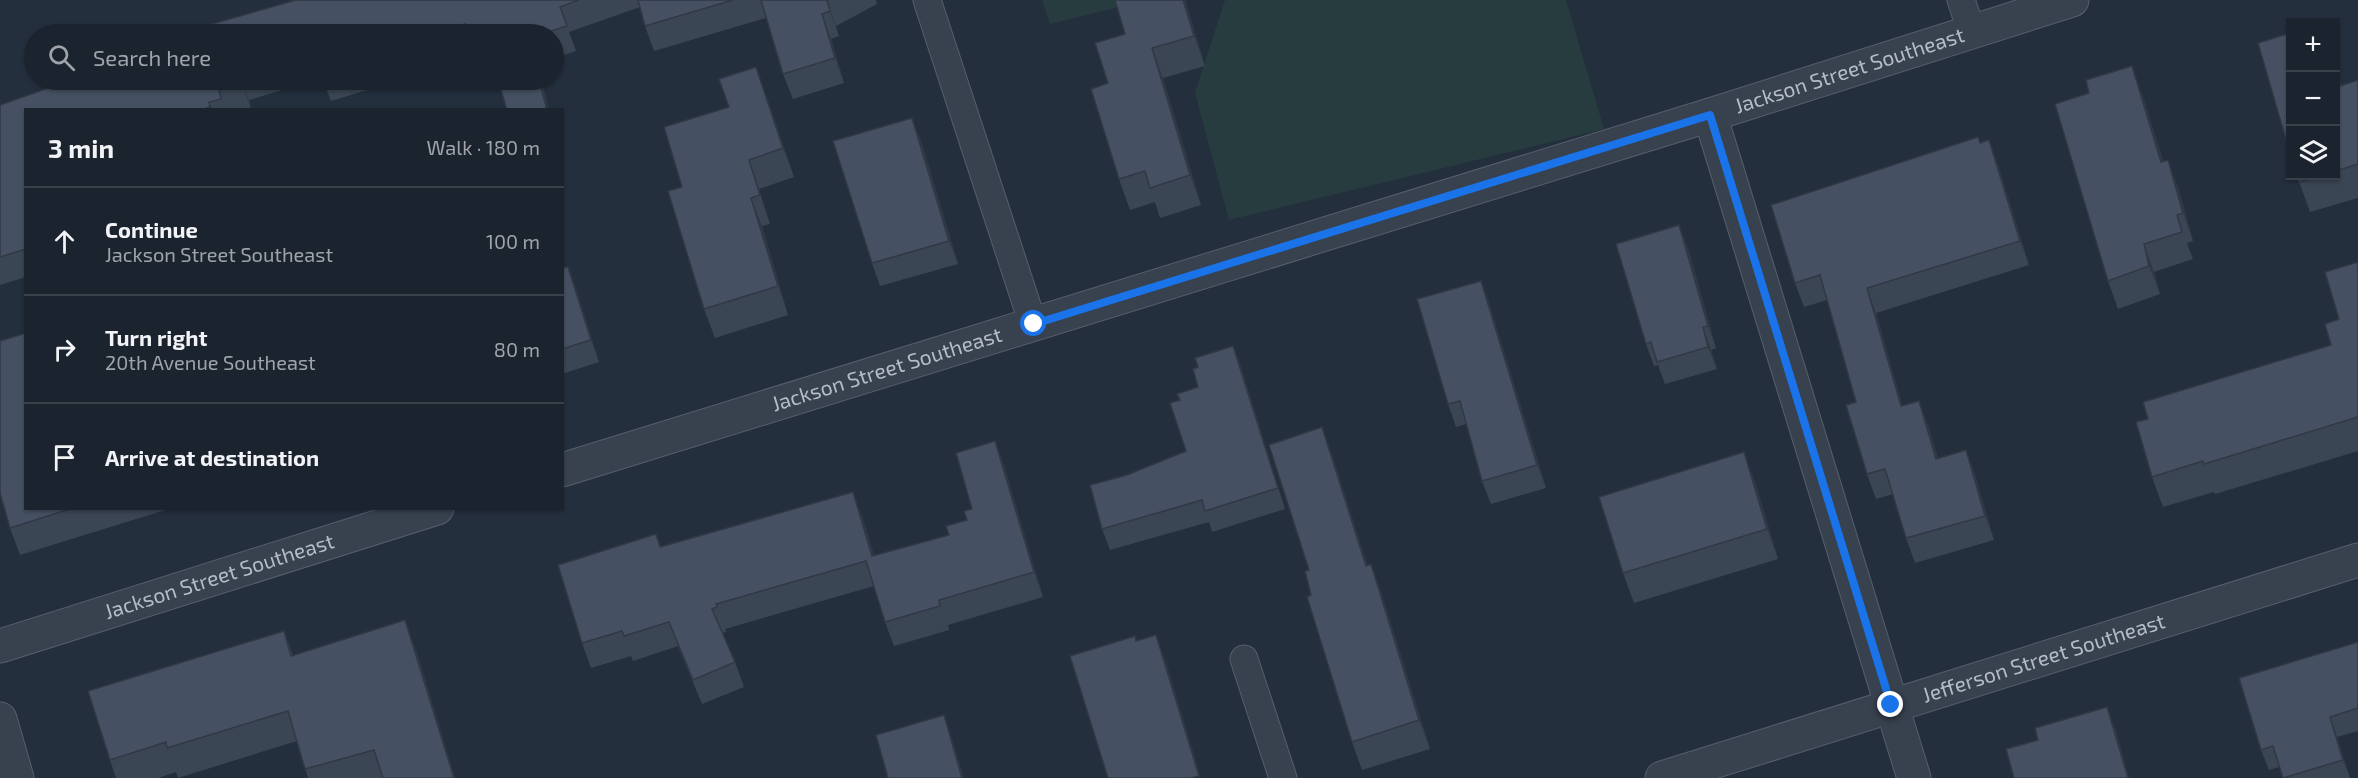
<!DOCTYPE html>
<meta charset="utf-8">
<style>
body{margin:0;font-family:"Exo 2",sans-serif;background:#282f3a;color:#f1f3f6}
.controls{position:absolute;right:18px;top:18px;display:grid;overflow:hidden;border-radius:0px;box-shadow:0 2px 4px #0004}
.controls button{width:54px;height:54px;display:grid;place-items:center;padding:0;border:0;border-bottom:2px solid #39404a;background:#1b232e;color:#f1f3f6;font:30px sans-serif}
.stop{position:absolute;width:18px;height:18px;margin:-14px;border:4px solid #1a73e8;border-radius:50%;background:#fff}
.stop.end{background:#1a73e8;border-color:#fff;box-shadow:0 2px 6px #0008}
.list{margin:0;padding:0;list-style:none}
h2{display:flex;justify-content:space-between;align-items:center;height:78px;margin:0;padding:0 24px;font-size:26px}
h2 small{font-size:20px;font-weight:400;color:#a0a4aa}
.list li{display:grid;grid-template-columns:39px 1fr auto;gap:18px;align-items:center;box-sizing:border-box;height:108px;padding:0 24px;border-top:2px solid #39404a}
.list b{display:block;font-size:22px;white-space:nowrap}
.list p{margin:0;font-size:20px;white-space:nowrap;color:#a0a4aa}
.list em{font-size:20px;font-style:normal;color:#a0a4aa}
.icon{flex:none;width:33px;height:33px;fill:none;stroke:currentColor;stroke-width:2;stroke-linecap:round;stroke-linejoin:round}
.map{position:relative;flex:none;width:2358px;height:778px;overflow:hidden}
.search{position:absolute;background:#1b232e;box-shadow:0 2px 4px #0004;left:24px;top:24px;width:540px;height:66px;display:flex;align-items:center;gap:15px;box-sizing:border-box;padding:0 21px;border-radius:33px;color:#a0a4aa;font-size:22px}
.panel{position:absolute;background:#1b232e;box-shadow:0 2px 4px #0004;left:24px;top:108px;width:540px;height:402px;border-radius:0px}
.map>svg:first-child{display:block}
.green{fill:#263c3f}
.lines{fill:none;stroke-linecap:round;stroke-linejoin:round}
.service-casing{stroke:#565f6c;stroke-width:29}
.minor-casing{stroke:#565f6c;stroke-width:35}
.tertiary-casing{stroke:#565f6c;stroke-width:35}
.service{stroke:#38414e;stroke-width:27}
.minor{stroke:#38414e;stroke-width:33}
.tertiary{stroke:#38414e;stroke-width:33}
.wall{fill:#3b4654}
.shaded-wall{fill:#303945}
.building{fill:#455162;stroke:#303945;stroke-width:1.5}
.route{stroke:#1a73e8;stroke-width:8}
.labels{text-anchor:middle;stroke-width:5;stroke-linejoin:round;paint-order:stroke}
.street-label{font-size:21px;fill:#b4bcc9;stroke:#1d2633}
</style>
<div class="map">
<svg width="2358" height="778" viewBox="0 0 2358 778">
<rect width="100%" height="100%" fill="#242f3e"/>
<g class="green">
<path d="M1042,0H1147L1050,24Z"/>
<path d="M1225,0H1566L1604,129L1229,220L1195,93Z"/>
</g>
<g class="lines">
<defs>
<g id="service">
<path d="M927,0L1033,324"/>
<path d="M1961,0L1971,30"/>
<path d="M1244,659L1283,778"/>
</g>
<g id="minor">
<path d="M1710,115L1914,778"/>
<path d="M0,719L17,778"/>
<path id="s1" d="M1662,778L2358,560"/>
</g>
<g id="tertiary">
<path id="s2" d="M562,470L1710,115L2072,0"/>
<path id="s3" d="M0,646L437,508"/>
</g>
</defs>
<use href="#service" class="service-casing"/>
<use href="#minor" class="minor-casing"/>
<use href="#tertiary" class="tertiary-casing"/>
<use href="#service" class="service"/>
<use href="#minor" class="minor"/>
<use href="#tertiary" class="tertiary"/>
</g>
<g class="wall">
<path d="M296,0H876L877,4L836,26L839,36L831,39L844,83L793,99L783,74L766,18L654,51L645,26L640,7L569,32L576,51L554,58V34H177Z"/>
<path d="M1115,0H1185L1205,66L1163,78L1201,205L1160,218L1155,202L1130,210L1119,179L1108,83L1125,34Z"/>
<path d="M2336,66L2341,85L2358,80V198L2310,212L2297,176H2336Z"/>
<path d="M71,80H316L249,100L251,109L249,110H26V277L0,285V105Z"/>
<path d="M323,80H382L384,85L331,101Z"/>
<path d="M2142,94L2163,161L2178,187L2193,241L2187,243L2193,259L2154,272L2160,294L2118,309L2108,281Z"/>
<path d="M766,95L794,177L759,189L770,224L762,226L788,315L715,338L704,309L682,187Z"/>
<path d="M1989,140L1998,165L2029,265L1876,313L1902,406L1928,425L1938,459L1966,450L1975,475L1994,540L1915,563L1906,538L1893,494L1876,499L1867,474L1856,402L1827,300L1804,307L1795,283L1980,143Z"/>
<path d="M921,141L958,264L880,286L872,263Z"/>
<path d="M1688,248L1716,348L1711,350L1717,369L1665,384L1658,365L1654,366L1646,344Z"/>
<path d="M2358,262V451L2215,494L2214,492L2163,507L2152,477L2148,419L2331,345Z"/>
<path d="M568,267L576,289L599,362L562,374V268Z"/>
<path d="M1481,281L1489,303L1546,488L1491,504L1482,481L1466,424L1456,427L1448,404Z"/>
<path d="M1233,346L1241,367L1285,509L1212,532L1209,522L1110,550L1102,529L1127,475L1186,451L1198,387V367Z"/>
<path d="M1322,427L1332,455L1367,565L1371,564L1381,592L1430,749L1362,770L1352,742L1311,595L1309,570Z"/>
<path d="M995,441L1004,466L1043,597L948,625L949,630L894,646L885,622L874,586L725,629L726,632L722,633L735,662L744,687L702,704L678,646L633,661L631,656L591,668L582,643L656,534L661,547L862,516L874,556L949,535L967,520L972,509Z"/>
<path d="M1755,482L1778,559L1634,603L1623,573Z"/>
<path d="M26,508H172L20,555L10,528Z"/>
<path d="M284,631L293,656L416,650L455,778H308L297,741L178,778L176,772L158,778H116L110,760Z"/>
<path d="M2358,642V731L2337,737L2350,778H2283L2279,767L2269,770L2261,750Z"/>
</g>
<g class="shaded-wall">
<path d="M1183,0H1185L1205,66L1194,36Z"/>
<path d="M827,1L836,26L839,36L830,11Z"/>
<path d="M822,14L831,39L844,83L835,58Z"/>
<path d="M1152,48L1163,78L1201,205L1190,175Z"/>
<path d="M2132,66L2142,94L2172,189L2161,162Z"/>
<path d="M2336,66L2351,116L2340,86L2336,73Z"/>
<path d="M756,67L766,95L794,177L783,148Z"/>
<path d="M241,80L249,100L251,109Z"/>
<path d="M539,80H542L549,110H547Z"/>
<path d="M912,118L921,141L958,264L949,241Z"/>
<path d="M1989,140L1998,165L2029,265L2020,241Z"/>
<path d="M749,160L759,189L770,224L760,195Z"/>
<path d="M2168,160L2178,187L2193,241L2183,213Z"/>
<path d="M751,198L762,226L788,315L778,286Z"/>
<path d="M1679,225L1688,248L1716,348L1708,326Z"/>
<path d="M2144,244L2154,272L2160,294L2149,266Z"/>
<path d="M568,267L576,289L599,362L591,340Z"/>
<path d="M1481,281L1489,303L1546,488L1537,465Z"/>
<path d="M1867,288L1876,313L1910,431L1901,406Z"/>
<path d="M1703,327L1711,350L1717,369L1708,347Z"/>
<path d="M1233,346L1241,367L1285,509L1278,488Z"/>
<path d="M1919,401L1928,425L1945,484L1936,459Z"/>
<path d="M1322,427L1332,455L1377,594L1366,566Z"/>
<path d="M995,441L1004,466L1043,597L1034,572Z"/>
<path d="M1966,450L1975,475L1994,540L1985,516Z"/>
<path d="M1744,452L1755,482L1778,559L1767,529Z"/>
<path d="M853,492L862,516L881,581L872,556Z"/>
<path d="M1371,564L1381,592L1430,749L1419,720Z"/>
<path d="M405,620L416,650L455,778H454Z"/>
<path d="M1156,635L1167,665L1201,778H1200L1199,776Z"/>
<path d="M2107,707L2116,730L2129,778H2128Z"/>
<path d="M944,715L952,738L964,778H962Z"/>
<path d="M2330,717L2337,737L2350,778L2343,760Z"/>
</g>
<g class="building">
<path d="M296,0H579L560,7L567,26L541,34H485L484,31L474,34H468L465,24L429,34H177Z"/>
<path d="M638,0H733L645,26Z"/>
<path d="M761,0H829L827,1L830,11L822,14L835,58L783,74Z"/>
<path d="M1115,0H1183L1194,36L1152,48L1190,175L1150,188L1145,171L1119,179L1091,89L1108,83L1095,43L1125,34Z"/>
<path d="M2290,33V153L2258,43Z"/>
<path d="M2132,66L2161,162L2168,160L2183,213L2177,215L2182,232L2144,244L2149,266L2108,281L2055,104L2089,93L2086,80Z"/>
<path d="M756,67L783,148L749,160L760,195L751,198L778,286L704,309L668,191L682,187L664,127L729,107L719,79Z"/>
<path d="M2336,73L2340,86L2358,80V164L2336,171Z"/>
<path d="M71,80H241L242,84L219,90L221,99L209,102L210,107L201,110H26V249L0,257V105Z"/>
<path d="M498,80H539L547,110H507Z"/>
<path d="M912,118L949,241L872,263L833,141Z"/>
<path d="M1978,137L1980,143L1989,140L2020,241L1867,288L1901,406L1919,401L1936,459L1966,450L1985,516L1906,538L1885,469L1867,474L1846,405L1856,402L1820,275L1795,283L1771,205Z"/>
<path d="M2297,176H2322L2299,182Z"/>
<path d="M1679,225L1708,326L1703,327L1708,347L1657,362L1651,342L1646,344L1616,244Z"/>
<path d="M2358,262V417L2204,464L2203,461L2152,477L2136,422L2148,419L2143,402L2331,345L2325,324L2339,319L2325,272Z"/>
<path d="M568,267L591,340L562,349V268Z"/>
<path d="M1481,281L1537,465L1482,481L1460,401L1448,404L1417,299Z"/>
<path d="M26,333V508H73L10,528L0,493V341Z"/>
<path d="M1233,346L1278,488L1205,511L1202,500L1102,529L1090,485L1127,475L1186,451L1170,403L1180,400L1177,394L1198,387L1193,369L1198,367L1195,358Z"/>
<path d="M1322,427L1366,566L1371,564L1419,720L1352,742L1307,597L1311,595L1305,571L1309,570L1269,445Z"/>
<path d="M995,441L1034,572L939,600L940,606L885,622L866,561L716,604L717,607L712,609L735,662L693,680L669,622L624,636L622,631L582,643L558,565L656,534L660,547L853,492L872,556L949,535L946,526L967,520L964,511L972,509L956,453Z"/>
<path d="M1744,452L1767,529L1623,573L1599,497Z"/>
<path d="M405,620L454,778H383L374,750L305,769L288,711L167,748L166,742L110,760L88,691L284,631L291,656Z"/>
<path d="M1156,635L1199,776L1191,778H1108L1070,656L1135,636L1136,641Z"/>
<path d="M2358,642V708L2330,717L2343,760L2283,778L2273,746L2261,750L2239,678Z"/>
<path d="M2107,707L2128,778H2014L2006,749L2038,740L2035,728Z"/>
<path d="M944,715L962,778H888L876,735Z"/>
</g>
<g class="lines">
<path class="route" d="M1034,324L1710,115L1891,705"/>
</g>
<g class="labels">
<g class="street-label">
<text dy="7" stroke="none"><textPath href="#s2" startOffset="1348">Jackson Street Southeast</textPath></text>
<text dy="7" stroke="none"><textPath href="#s2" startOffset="340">Jackson Street Southeast</textPath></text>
<text dy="7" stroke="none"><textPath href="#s3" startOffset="230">Jackson Street Southeast</textPath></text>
<text dy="7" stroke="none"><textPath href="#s1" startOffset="400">Jefferson Street Southeast</textPath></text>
</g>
</g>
</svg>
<div class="controls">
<button>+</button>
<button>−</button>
<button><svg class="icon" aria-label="layers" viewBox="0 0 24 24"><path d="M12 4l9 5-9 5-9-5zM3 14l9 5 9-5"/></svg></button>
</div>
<div class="stop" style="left:1034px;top:324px"></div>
<div class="stop end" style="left:1891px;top:705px"></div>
<div class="search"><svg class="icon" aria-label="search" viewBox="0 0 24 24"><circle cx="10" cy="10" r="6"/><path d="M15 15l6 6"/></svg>Search here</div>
<section class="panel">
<h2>3 min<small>Walk · 180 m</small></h2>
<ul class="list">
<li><svg class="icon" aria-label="ahead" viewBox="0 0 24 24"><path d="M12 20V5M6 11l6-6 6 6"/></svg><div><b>Continue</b><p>Jackson Street Southeast</p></div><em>100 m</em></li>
<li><svg class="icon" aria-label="right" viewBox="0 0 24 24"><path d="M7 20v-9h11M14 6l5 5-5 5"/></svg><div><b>Turn right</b><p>20th Avenue Southeast</p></div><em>80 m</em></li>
<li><svg class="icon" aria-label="arrive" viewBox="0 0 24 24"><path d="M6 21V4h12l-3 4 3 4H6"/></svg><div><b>Arrive at destination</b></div></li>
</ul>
</section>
</div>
